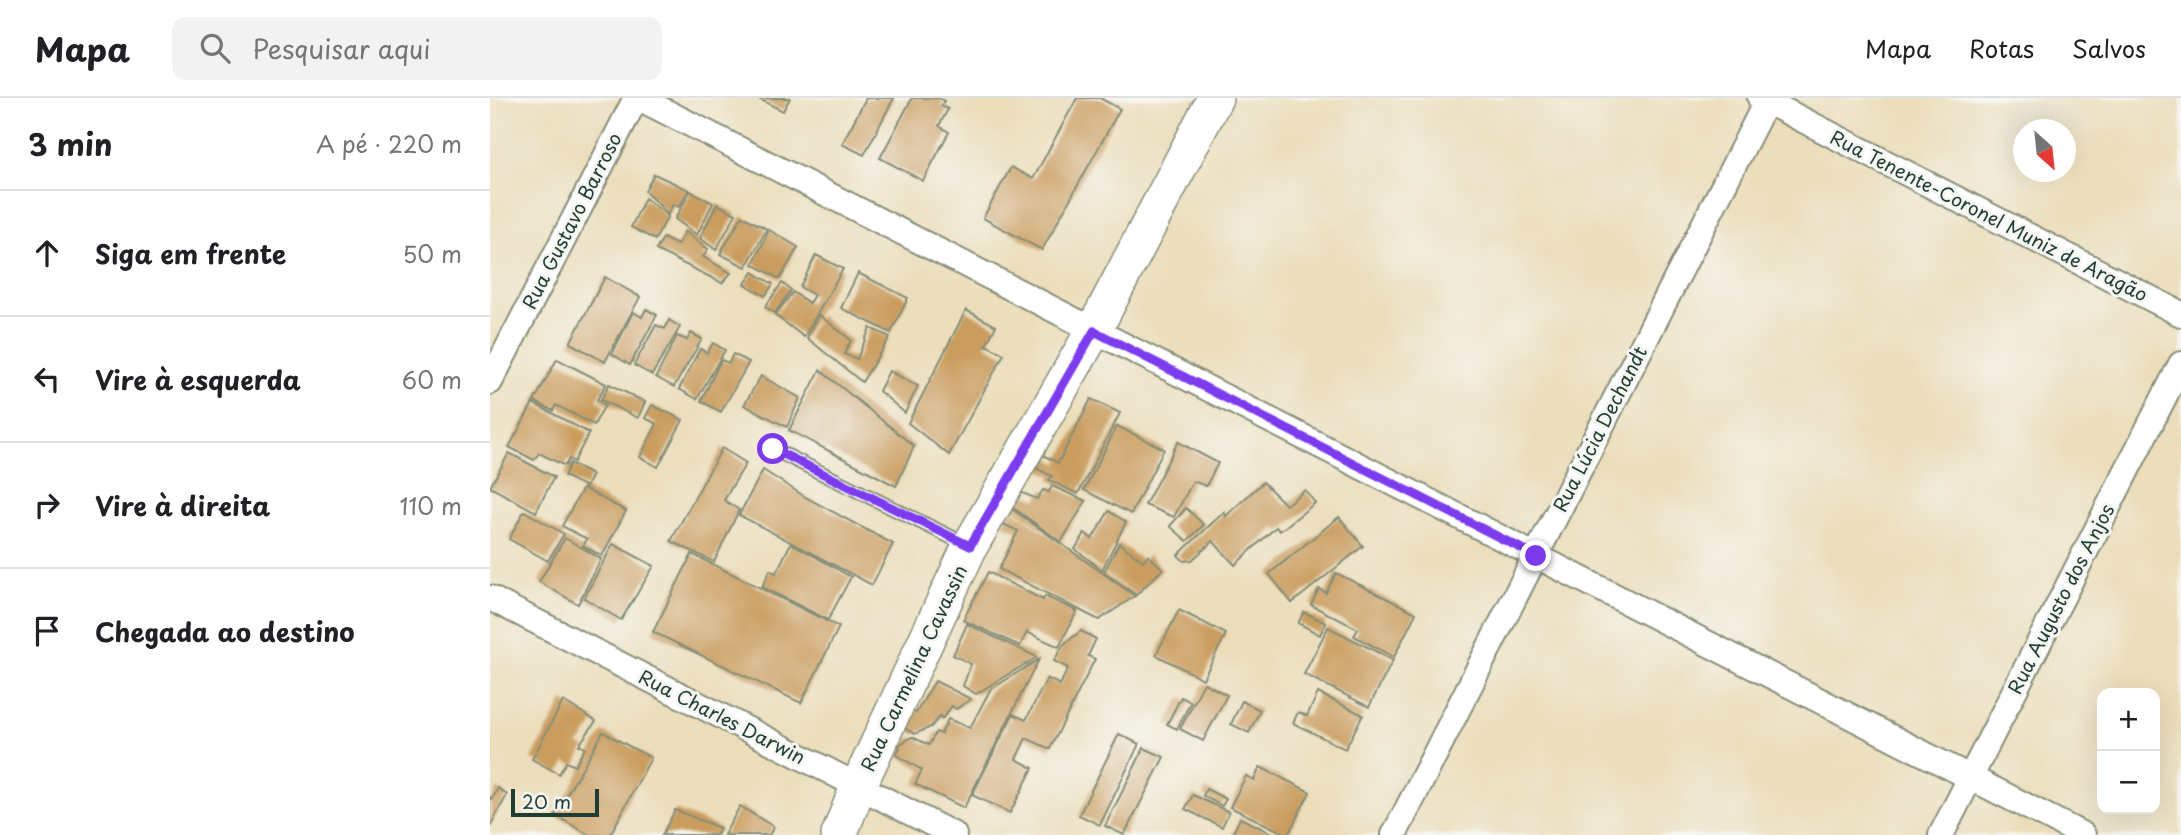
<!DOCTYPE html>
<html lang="pt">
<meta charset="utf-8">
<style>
body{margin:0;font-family:"Playpen Sans",sans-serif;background:#f2f2f2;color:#202124}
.controls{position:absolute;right:21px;bottom:21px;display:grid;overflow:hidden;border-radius:14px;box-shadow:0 7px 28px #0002}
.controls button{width:63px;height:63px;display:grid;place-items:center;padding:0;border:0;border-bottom:2px solid #e0e0e0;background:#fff;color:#202124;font:35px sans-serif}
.compass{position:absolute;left:1523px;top:21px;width:63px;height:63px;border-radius:50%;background:#fff;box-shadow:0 7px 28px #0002;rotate:153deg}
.scale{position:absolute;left:21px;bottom:18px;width:88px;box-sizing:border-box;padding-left:7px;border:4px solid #1f3d34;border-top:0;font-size:19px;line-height:24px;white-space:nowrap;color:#1f3d34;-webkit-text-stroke:5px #f6f6f2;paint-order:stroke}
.stop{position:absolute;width:21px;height:21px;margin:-16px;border:5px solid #7c3aed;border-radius:50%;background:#fff}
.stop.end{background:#7c3aed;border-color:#fff;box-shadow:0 2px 7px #0008}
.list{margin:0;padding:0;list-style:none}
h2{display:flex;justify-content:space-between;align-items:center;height:91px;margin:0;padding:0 28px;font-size:30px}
h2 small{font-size:23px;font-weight:400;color:#757577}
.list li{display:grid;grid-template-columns:46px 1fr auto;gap:21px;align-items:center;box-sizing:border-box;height:126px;padding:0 28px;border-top:2px solid #e0e0e0}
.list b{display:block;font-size:26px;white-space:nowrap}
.list em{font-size:23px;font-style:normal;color:#757577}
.icon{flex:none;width:38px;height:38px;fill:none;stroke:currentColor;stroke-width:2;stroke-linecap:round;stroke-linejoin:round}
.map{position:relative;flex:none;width:1691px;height:737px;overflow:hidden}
header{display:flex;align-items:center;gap:42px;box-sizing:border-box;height:98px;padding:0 35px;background:#fff;border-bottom:2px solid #e0e0e0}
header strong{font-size:33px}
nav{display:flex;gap:38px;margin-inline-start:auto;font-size:24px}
.search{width:490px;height:63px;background:#f2f2f2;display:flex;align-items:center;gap:18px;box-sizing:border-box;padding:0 24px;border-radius:14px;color:#757577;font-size:26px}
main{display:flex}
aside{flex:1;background:#fff}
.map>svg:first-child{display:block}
.building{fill:#ca9d5f}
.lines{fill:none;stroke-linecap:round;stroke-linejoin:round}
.lane-casing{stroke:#868e78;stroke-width:16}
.street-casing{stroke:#868e78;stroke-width:28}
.secondary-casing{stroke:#868e78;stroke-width:38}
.lane{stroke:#fff;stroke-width:12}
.street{stroke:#fff;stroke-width:24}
.secondary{stroke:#fff;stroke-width:35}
.route{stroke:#7c3aed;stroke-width:9}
.labels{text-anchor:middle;stroke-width:6;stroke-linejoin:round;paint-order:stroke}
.street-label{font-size:19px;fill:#1f3d34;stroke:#f6f6f2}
</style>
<header>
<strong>Mapa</strong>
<div class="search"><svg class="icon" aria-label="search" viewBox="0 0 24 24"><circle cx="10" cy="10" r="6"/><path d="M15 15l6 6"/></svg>Pesquisar aqui</div>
<nav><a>Mapa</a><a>Rotas</a><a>Salvos</a></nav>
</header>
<main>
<aside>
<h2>3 min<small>A pé · 220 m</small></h2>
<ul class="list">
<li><svg class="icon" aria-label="ahead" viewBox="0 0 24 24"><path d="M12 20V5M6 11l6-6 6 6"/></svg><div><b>Siga em frente</b></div><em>50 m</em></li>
<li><svg class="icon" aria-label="left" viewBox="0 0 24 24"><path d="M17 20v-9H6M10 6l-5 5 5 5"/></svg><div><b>Vire à esquerda</b></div><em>60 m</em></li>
<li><svg class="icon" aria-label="right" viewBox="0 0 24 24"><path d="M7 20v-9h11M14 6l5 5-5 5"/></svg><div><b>Vire à direita</b></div><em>110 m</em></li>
<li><svg class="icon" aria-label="arrive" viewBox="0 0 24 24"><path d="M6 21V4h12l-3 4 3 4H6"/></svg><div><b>Chegada ao destino</b></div></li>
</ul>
</aside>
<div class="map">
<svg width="1691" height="737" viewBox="0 0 1691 737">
<rect width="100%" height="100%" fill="#f6f6f2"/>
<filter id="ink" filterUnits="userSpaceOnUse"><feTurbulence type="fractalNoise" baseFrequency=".0143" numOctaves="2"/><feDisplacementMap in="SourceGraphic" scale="14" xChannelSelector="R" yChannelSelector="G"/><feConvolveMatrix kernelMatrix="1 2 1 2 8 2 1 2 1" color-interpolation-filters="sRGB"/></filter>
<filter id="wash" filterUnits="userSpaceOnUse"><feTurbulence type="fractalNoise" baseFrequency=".00686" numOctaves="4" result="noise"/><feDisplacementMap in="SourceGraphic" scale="28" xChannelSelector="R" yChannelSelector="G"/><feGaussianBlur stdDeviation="1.57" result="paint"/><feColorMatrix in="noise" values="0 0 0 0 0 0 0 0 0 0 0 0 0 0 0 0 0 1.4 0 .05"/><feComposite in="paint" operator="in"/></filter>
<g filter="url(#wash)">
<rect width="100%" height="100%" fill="#ecdebb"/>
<g id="blocks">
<g class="building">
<path d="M267,0H300L293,13Z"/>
<path d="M376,0H404L374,57L352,46Z"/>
<path d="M422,0H449L454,3L451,8L458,11L449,28L459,34L433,83L390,60Z"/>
<path d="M587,0H610L630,11L552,152L493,120L521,69L543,81Z"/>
<path d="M164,76L199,92L189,109L183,106L178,116L155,93Z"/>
<path d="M200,93L223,105L207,137L185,121Z"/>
<path d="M155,100L178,118L165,142L141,129Z"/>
<path d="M227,106L246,116L226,152L210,140Z"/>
<path d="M252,118L277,131L256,169L230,156Z"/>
<path d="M279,132L308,149L290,181L263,166Z"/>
<path d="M195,133L218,151L213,159L241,175L232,185L166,152L173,140L187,147Z"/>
<path d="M326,157L353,171L314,239L285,217L303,194L319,205L324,197L310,189Z"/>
<path d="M263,174L283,186L275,198L255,186Z"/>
<path d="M368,175L418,200L401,235L351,210Z"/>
<path d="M115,179L150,199L115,264L80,245Z"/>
<path d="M292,185L301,192L285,215L275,209Z"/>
<path d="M156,211L167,217L140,267L122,256L143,214L152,219Z"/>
<path d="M476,212L506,228L496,247L514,256L459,357L418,325Z"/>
<path d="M329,217L361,242L354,256L367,261L380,230L400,239L372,284L317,240Z"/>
<path d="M179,222L190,229L162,277L144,267L166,227L175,231Z"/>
<path d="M201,235L212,241L184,289L166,279L187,238L197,242Z"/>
<path d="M223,245L235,252L207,301L189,291L210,251L217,255Z"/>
<path d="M243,256L259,264L231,314L211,303L231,262L239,265Z"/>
<path d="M67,261L116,286L107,302L115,307L104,327L66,307L63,313L44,303Z"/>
<path d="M330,272L424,348L406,388L299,332Z"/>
<path d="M399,273L428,288L415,315L389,293Z"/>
<path d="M271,278L310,300L297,329L254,307Z"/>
<path d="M119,286L155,304L148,320L111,302Z"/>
<path d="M601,301L630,315L588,396L559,382L562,378L546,370L553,357L568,365Z"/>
<path d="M43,305L99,335L84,364L79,361L75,368L49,355L44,362L19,349Z"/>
<path d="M162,307L193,322L168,369L150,359L167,326L155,320Z"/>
<path d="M627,328L674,351L641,416L594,392Z"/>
<path d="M688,344L728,365L716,388L703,383L684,419L655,407Z"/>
<path d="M232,350L256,365L234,402L249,412L224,464L181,443Z"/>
<path d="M19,355L64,379L46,414L0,389Z"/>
<path d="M80,365L102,377L96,389L74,378Z"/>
<path d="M273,372L317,400L403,446L382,487L249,417Z"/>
<path d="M773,384L796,407L815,392L825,405L790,433L786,429L745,467L723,443L702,462L694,463L688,457L734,414L736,418Z"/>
<path d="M562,388L596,403L571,444L522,409L530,394L547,401L553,392L559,394Z"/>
<path d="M93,390L136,413L112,458L93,448L97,441L72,428Z"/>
<path d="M696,410L714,427L697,443L680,428Z"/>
<path d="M522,411L645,498L609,522L509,471L528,433L513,426Z"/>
<path d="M34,413L74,436L58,463L19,441Z"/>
<path d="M619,413L636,424L612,472L585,451L595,435L602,441Z"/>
<path d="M849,419L873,448L802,505L779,476Z"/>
<path d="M75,440L111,461L88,506L49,484Z"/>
<path d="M301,445L361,479L338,522L272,489L280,472L286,475Z"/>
<path d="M629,445L653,463L658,457L673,471L646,497L614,474Z"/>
<path d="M123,446L164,468L131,522L94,500Z"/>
<path d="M202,456L349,529L311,605L163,534Z"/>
<path d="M498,474L553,502L555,498L587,513L569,549L537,534L530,548L473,522Z"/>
<path d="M846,475L926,515L904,559L864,538L868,531L821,507L829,491L836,495Z"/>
<path d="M689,512L736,536L713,581L666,557Z"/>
<path d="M814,514L836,525L830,537L808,525Z"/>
<path d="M477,526L547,559L486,596L473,588L481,566L463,557Z"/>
<path d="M838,529L903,562L879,609L814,576Z"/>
<path d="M591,533L606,541L598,558L605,561L560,651L536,640L526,661L543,670L520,715L482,697L523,616L536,622L557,580L570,587L578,570L564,563L573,547Z"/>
<path d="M549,561L474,710L425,686L432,672L406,657L410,649L407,648L422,639L439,647L446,634L451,636L458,621L480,630L500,592Z"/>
<path d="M445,583L481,601L466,611L462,608L452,621L450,618L441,629L425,636L407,626L415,610L426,615Z"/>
<path d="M714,585L737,597L713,643L690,631Z"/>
<path d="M828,595L873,617L855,651L803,625L808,614L817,618Z"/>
<path d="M691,599L701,604L687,631L677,626Z"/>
<path d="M73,603L106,623L89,647L95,650L85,668L76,664L69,676L42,661Z"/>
<path d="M752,603L770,612L759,635L741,626Z"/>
<path d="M113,634L161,660L120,737H99L65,717Z"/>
<path d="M629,636L649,646L610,727L589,717Z"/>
<path d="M654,650L674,659L634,737L615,728Z"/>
<path d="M770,669L820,694L798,737L740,709L756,678L764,682Z"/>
<path d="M8,690L17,697L0,729V699L2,701Z"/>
<path d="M716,691L736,701L732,708L713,698Z"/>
<path d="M703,697L739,714L732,729L695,711Z"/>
<path d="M250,708L284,729L279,737H234Z"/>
<path d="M185,712L230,730L227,737H172Z"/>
<path d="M750,720L786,737H742Z"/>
</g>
</g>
</g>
<g filter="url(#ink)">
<use href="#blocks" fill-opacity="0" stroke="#868e78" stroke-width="2"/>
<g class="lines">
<defs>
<path id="lane" d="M283,351L477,447"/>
<g id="street">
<path d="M149,0L1593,737"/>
<path d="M1270,0L1691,216"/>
<path d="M0,284L146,0"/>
<path d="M0,500L464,737"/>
<path d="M904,737L1278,0"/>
<path d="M1451,737L1691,266"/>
</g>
<path id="secondary" d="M349,737L368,689L480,448L604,232L725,0"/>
</defs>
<use href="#lane" class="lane-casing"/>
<use href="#street" class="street-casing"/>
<use href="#secondary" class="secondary-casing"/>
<use href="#lane" class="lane"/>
<use href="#street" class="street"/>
<use href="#secondary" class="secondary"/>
</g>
</g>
<g class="lines" filter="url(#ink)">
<path class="route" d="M283,351L480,448L604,233L1046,458"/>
</g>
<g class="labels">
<g class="street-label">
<text transform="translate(1499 118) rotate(27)" y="7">Rua Tenente-Coronel Muniz de Aragão</text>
<text transform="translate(82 123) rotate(-63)" y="7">Rua Gustavo Barroso</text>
<text transform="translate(1110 331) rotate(-63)" y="7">Rua Lúcia Dechandt</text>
<text transform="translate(1571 501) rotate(-63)" y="7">Rua Augusto dos Anjos</text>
<text transform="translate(424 570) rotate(-65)" y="7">Rua Carmelina Cavassin</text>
<text transform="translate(232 619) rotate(27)" y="7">Rua Charles Darwin</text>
</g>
</g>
</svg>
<div class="controls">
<button>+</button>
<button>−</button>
</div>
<svg class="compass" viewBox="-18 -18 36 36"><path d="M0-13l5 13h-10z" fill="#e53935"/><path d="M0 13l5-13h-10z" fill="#757577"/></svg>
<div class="scale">20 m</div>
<div class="stop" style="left:283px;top:351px"></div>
<div class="stop end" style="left:1046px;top:458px"></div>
</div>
</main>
